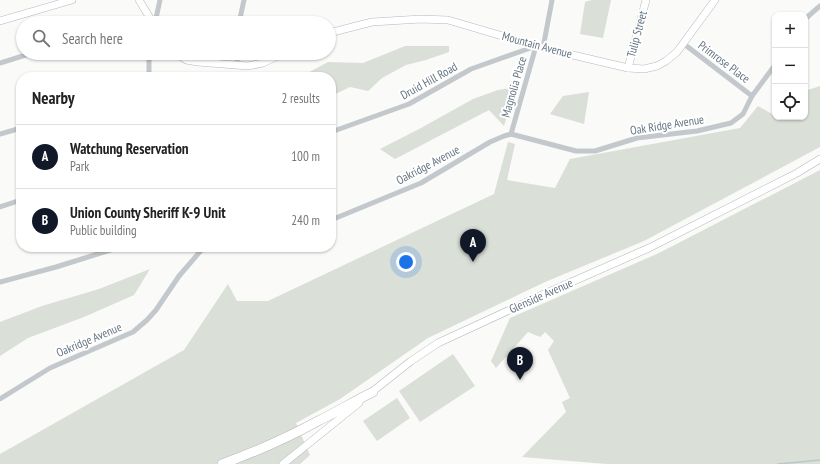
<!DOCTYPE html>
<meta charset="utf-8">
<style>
body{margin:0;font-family:"PT Sans Narrow",sans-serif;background:#f6f6f6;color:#222}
.controls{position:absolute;right:12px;top:12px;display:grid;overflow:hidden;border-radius:8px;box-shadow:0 1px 3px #0004}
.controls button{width:36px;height:36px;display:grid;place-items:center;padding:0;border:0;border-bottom:1px solid #e0e0e0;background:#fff;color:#222;font:20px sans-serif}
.you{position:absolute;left:406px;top:262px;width:14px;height:14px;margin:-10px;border:3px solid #fff;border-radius:50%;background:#1a73e8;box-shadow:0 0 0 6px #1a73e833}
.badge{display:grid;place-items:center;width:26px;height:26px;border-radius:50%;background:#111827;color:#fff;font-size:13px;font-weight:700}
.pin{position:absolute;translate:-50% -33px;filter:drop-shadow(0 1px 2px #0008)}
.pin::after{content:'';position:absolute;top:21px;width:14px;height:12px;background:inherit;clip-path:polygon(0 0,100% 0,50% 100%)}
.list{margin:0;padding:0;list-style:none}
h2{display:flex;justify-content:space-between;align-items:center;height:52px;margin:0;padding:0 16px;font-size:17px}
h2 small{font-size:13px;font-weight:400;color:#767676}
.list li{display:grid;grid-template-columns:26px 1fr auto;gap:12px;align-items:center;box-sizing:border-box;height:64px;padding:0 16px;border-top:1px solid #e0e0e0}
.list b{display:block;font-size:15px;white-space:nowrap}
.list p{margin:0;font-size:13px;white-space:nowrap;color:#767676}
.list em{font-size:13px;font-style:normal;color:#767676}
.icon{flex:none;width:22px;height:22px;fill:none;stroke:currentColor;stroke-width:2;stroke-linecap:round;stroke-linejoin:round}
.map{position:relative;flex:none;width:820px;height:464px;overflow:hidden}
.search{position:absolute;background:#fff;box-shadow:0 1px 3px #0004;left:16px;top:16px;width:320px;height:44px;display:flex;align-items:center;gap:10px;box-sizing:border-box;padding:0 14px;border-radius:22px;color:#767676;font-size:15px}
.panel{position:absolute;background:#fff;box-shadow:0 1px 3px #0004;left:16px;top:72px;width:320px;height:180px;border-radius:16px}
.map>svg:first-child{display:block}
.green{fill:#dadfd7}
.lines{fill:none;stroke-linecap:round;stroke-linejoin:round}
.stream{stroke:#bbc7cb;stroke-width:1.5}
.secondary-casing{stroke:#b3babf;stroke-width:8}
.highway-casing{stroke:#b4b9bd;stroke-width:10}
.street{stroke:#c3c8cc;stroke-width:5}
.secondary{stroke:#fff;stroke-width:7}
.highway{stroke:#fff;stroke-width:9}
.labels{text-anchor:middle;stroke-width:4;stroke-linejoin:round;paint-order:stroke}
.street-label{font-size:12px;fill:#657683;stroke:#fff}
</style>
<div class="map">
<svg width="820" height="464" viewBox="0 0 820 464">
<rect width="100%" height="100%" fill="#fafaf8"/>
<g class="green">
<path d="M592,0H611L603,38L580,34L585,2Z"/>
<path d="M405,46H449V52L426,60L406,65L382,78L368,91L350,87L331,96V77H300L328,62L363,63Z"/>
<path d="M820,86V147L644,241L545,282L428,338L340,399L296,423L310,455L300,464H0V454L184,350L228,284L237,301H268L494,194L508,142L515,144L507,180L555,188L570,159L740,128L758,106L774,115L775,114V117H805V91Z"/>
<path d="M516,87L504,126L489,110L395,159L380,149L421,128L473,99L498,90Z"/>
<path d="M589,92L584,124L550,114L563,96Z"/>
<path d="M820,170V464H607L522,457L566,412L562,402L570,398L548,350L554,341L545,332L540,337L528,332L496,368L491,361L510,318L659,253Z"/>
<path d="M150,269L134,295L84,317L28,338L0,356V322L42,306L99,289Z"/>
<path d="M453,354L475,386L420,422L399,391Z"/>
<path d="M397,398L410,418L377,441L363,421Z"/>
</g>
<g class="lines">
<path class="stream" d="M778,464L820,460"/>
<defs>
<g id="secondary">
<path d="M139,0L153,23"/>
<path d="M0,21L72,0"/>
<path d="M329,33L372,22L421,19L448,20L543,48L628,68L644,69L657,66L666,61L677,52L715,0"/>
<path d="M176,53L186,60L198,62L248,66L263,63L284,53"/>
<path d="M628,68L646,0"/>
<path d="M368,395L411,361L438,343L542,295L649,248L797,173L820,159"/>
<path d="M283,464L359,403"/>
</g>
<path id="highway" d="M222,464C255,452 287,438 318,421C337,412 354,401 373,392"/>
</defs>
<use href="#secondary" class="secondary-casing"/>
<use href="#highway" class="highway-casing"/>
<g class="street">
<path d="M805,19L820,6"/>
<path d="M133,23L150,18"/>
<path d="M155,23L160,0"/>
<path d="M239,23L244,0"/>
<path d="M684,44L752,96"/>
<path d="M543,48L552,0"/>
<path d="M0,63L32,53"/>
<path d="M237,66V53"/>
<path d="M149,77V53"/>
<path d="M331,132L409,104L471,69L536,46"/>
<path d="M0,134L21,128"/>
<path d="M511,134L536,46"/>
<path d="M0,207L21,200"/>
<path d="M331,220L421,183L490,142L504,136L511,134L576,151H595L637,138L697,131L731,123L743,114L752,96L775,65"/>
<path d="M0,282L56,267L120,247"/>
<path d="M0,399L50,368L133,332L147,320L156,310L179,276L204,247"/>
</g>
<use href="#secondary" class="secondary"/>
<use href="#highway" class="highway"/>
</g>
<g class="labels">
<g class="street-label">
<text transform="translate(637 34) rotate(-75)" y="4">Tulip Street</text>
<text transform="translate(537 45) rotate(15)" y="4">Mountain Avenue</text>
<text transform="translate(724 62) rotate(37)" y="4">Primrose Place</text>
<text transform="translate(429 81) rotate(-29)" y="4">Druid Hill Road</text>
<text transform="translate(514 87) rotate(-74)" y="4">Magnolia Place</text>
<text transform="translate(667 125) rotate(-9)" y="4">Oak Ridge Avenue</text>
<text transform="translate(428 165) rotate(-28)" y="4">Oakridge Avenue</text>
<text transform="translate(541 296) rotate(-24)" y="4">Glenside Avenue</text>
<text transform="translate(89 340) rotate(-23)" y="4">Oakridge Avenue</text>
</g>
</g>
</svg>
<div class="controls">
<button>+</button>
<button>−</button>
<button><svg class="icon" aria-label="locate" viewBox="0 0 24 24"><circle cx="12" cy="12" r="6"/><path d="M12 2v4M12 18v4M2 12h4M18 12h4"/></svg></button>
</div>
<div class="you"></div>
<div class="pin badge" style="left:473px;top:262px">A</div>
<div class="pin badge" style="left:520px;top:380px">B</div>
<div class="search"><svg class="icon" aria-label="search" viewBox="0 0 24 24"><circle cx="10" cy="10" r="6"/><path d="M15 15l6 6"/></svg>Search here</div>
<section class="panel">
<h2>Nearby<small>2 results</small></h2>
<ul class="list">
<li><span class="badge">A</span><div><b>Watchung Reservation</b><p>Park</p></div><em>100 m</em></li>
<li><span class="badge">B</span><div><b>Union County Sheriff K-9 Unit</b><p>Public building</p></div><em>240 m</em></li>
</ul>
</section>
</div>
